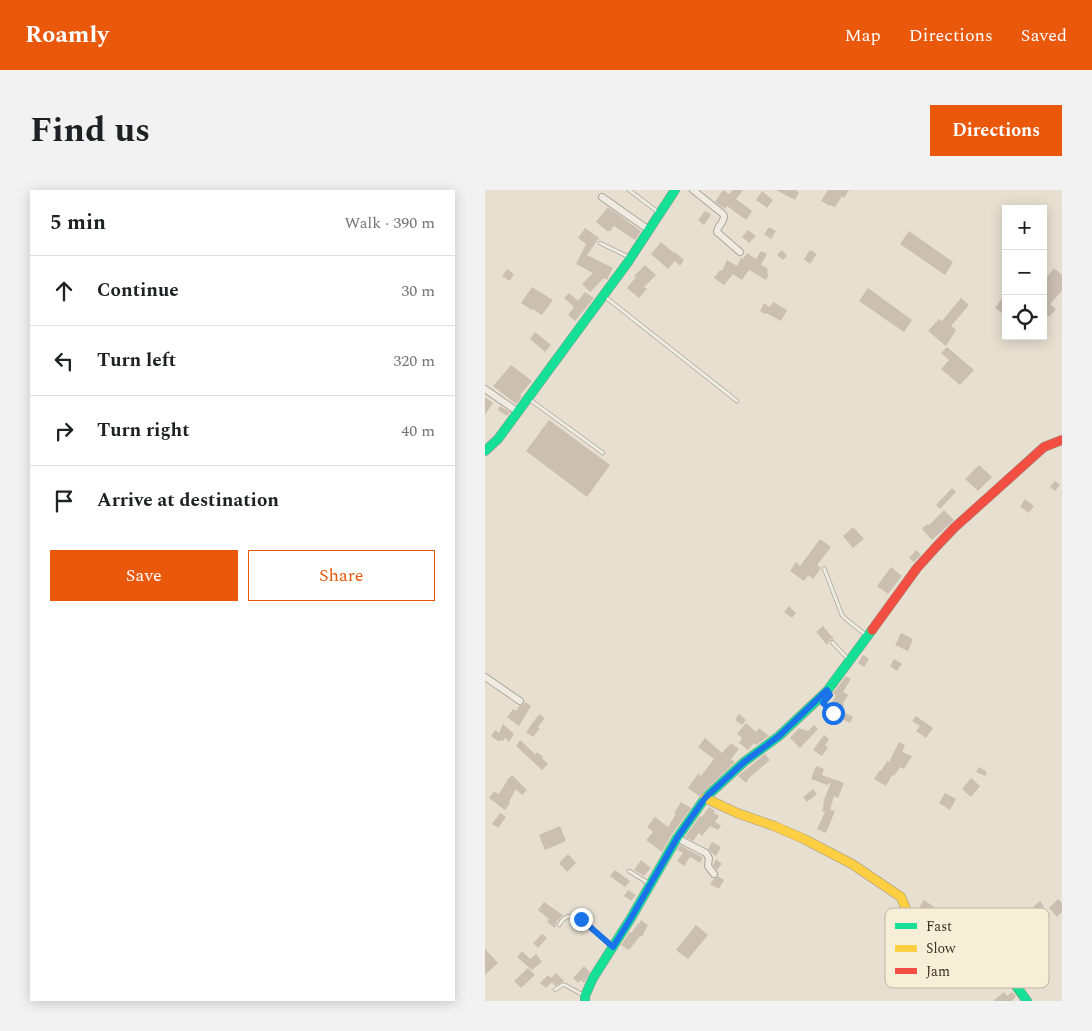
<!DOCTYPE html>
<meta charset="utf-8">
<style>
body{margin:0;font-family:Spectral,serif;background:#f2f2f2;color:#202124}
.controls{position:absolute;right:15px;top:15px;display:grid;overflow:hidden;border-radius:0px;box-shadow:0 2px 12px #0003}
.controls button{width:45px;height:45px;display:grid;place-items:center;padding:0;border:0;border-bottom:1px solid #e0e0e0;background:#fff;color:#202124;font:25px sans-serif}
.stop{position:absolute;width:15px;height:15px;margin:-11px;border:4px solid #1a73e8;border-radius:50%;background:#fff}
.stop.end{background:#1a73e8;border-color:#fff;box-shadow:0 1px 5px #0008}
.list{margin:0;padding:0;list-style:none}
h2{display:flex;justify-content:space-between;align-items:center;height:65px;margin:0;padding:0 20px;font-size:21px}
h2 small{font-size:16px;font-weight:400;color:#757577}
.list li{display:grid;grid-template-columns:32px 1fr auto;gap:15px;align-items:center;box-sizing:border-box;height:70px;padding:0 20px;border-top:1px solid #e0e0e0}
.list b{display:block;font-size:19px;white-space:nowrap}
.list em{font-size:16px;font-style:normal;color:#757577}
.actions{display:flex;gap:10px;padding:15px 20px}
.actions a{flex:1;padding:11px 0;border:1px solid #ea580c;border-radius:0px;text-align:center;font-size:18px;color:#ea580c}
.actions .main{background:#ea580c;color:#fff}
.icon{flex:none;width:28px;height:28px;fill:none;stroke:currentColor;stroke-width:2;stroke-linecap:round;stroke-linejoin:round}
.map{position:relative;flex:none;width:577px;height:811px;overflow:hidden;border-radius:0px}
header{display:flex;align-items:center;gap:30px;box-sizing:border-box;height:70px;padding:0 25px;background:#ea580c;color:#fff}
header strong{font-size:24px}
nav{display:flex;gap:28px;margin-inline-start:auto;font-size:18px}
.intro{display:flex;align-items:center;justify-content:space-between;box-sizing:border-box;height:120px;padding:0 30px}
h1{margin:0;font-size:35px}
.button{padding:12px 22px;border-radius:0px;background:#ea580c;color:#fff;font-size:18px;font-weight:700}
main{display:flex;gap:30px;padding:0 30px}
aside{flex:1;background:#fff;border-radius:0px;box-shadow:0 2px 12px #0003}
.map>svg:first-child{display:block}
.building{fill:#cbbfb2}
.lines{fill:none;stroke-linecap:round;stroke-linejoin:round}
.lane-casing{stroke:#ada599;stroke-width:4.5}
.street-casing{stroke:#ada599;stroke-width:8}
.fast-casing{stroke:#9c958a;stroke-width:10}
.slow-casing{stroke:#9c958a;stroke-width:10}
.jam-casing{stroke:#9c958a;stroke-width:10}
.lane{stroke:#efebe3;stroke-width:3}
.street{stroke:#efebe3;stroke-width:6}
.fast{stroke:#16e098;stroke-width:9}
.slow{stroke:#ffcf43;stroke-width:9}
.jam{stroke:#f24e42;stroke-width:9}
.route{stroke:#1a73e8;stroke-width:6}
.key{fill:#f7eed8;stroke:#bfb4a1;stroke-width:1}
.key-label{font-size:14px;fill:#3d2e20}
</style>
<header>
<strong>Roamly</strong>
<nav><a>Map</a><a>Directions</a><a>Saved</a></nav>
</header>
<div class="intro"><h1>Find us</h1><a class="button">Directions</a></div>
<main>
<aside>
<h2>5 min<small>Walk · 390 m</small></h2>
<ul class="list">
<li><svg class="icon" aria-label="ahead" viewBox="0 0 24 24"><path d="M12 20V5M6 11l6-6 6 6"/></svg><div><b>Continue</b></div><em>30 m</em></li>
<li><svg class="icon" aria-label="left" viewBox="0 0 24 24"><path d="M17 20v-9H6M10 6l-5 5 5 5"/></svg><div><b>Turn left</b></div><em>320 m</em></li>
<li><svg class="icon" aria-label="right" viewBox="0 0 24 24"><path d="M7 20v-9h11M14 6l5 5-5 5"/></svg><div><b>Turn right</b></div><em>40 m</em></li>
<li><svg class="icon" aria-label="arrive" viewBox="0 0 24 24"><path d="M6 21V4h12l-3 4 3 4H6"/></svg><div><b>Arrive at destination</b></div></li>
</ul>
<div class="actions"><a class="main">Save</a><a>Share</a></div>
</aside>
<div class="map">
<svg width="577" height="811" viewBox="0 0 577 811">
<rect width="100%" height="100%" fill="#e7e0d1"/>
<g class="building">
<path d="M238,0L244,4L248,0H258L251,9L267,21L261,30L242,16L240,19L230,12Z"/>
<path d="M291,0H310L314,2L310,10Z"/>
<path d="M343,0H364L359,8L357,6L350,17L345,15V16L336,11Z"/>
<path d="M277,1L288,10L282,18L271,10Z"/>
<path d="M123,17L156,41L150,50L129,36L125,41H122L111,32Z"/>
<path d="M220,21L226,25L219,35L213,30Z"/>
<path d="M284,37L291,41L286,49L279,44Z"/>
<path d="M100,38L114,48L102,65L128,78L122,90L119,88L105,102L97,94L108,83L91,74L101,54L93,48Z"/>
<path d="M263,40L271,46L264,53L257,47Z"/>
<path d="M424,41L468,72L460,85L415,54Z"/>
<path d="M176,52L189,63L190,62L199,70L195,76L190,71L183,79L166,64Z"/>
<path d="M297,60L302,66L298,70L292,65Z"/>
<path d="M325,60L332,64L325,74L319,69Z"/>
<path d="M276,61L282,64L276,75L283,79L282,81L283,82L282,84L284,85L281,90L264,80L257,90L248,84L239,95L229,88L235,80L237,81L242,70L252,76L256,68L258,69L262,63L271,69Z"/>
<path d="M160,75L171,85L159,97L162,99L154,108L142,98L151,87L149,86Z"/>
<path d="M569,78L577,85V101L565,114L571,119L564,127L558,122V92Z"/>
<path d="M22,79L29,84L25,91L17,86Z"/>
<path d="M47,97L68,110L57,125L48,119L47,120L36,113Z"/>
<path d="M383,98L427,130L419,142L374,111Z"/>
<path d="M100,102L109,108L90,131L83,125L89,117L79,108L84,103L93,111Z"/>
<path d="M521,103V126L510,118Z"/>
<path d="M476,108L484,115L466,136L471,140L461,156L443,141L454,129L457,131Z"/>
<path d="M288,112L302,120L296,131L281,123L280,124L275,121L279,113L285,117Z"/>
<path d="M50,142L66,155L60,162L45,149Z"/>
<path d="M462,157L489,180L475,195L456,179L464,170L456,163Z"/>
<path d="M26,175L47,191L35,205L37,206L31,214L8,196Z"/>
<path d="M0,207L8,213L0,225Z"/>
<path d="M15,216L25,222L22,226L13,220Z"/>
<path d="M64,230L125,275L102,307L41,261Z"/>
<path d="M494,275L507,287L493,301L480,289Z"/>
<path d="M570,291L575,295L570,301L565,297Z"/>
<path d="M467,298L471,302L455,319L451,315Z"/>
<path d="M540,309L549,316L544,323L535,317Z"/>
<path d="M459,320L469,330L447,350L437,339L442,334L444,335Z"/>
<path d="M368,337L379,349L368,358L358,346Z"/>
<path d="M335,349L346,357L332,375L336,378L328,389L323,385L319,391L305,381L311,372L315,376Z"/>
<path d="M431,360L436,365L429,372L424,368Z"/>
<path d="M406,377L417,386L403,404L392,396Z"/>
<path d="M304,416L311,423L307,428L299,422Z"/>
<path d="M338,436L349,449H345L342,455L331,442Z"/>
<path d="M416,443L428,449L423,461L410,455Z"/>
<path d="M378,465L384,469L379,477L373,473Z"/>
<path d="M409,469L417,474L412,481L405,476Z"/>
<path d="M361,486L366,489L358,502L363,505L358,513L359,514L355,520L368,527L365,533L350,525L351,522L345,515L351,506L348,503Z"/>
<path d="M40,512L46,516L34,536L22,527L28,519L31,521L34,516L38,515Z"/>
<path d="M54,524L60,528L53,537L55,538L48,547L41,542Z"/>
<path d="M254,524L261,530L257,535L250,530Z"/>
<path d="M431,526L448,538L441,548L431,541L435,536L427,531Z"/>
<path d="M261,533L271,542L274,538L284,546L271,555L269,553L263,560L254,553L257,548L252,544Z"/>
<path d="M18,534L29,544L24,552L20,548L18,551L16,550L14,552L6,546L10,540L14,543Z"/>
<path d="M329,535L333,539L315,558L305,548L314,538L323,541Z"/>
<path d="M339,545L344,549L340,555L343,557L337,566L328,560Z"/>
<path d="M220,548L237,563L246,553L254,559L246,569L250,572L214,606L203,598L213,584L216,586L229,569L213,557Z"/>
<path d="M35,550L50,564L52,562L58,567L57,568L63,574L57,580L31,556Z"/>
<path d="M414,552L420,555L417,562L427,566L419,579L415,577L409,586L407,585L401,596L389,589L395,580L396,581L402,571L404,572Z"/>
<path d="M280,564L285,570L265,587L261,593L253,586Z"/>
<path d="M331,576L339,579L337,585L359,593L353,608L349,606L345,620L350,621L341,643L332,639L340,622L337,621L339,613H338L346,592L342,595L326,589Z"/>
<path d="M494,577L502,582L500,586L491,582Z"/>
<path d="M27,585L42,600L37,605L31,599L24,612L25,613L20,620L4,608L9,601L14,604L22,591V590Z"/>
<path d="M486,588L495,596L486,607L477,599Z"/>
<path d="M328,599L332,604L322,612L318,607Z"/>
<path d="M460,603L471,609L465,620L454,613Z"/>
<path d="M196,612L206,618L187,644L177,662L161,650L168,642L162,637L170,627L183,637L191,624L189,623Z"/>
<path d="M224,617L230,621L229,623L234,626L230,632L236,636L233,640L225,636L217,646L214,643L208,651L200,647L215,626L217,627Z"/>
<path d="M15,623L21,627L13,638L7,634Z"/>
<path d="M75,636L81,651L60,660L54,645Z"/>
<path d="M227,652L236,657L231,666L228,664L223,659Z"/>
<path d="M195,655L217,667L218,668L215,673L205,667L199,676L192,671L198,663L192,660Z"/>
<path d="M83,664L91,673L82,682L74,673Z"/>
<path d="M231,669L237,674L232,680L228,675Z"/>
<path d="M156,670L166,678L159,686L149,680Z"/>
<path d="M130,680L145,691L140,697L125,686Z"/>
<path d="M233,686L239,690L234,699L225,694L229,689Z"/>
<path d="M143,700L151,705L146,711L139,706Z"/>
<path d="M573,709L577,713V722L572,727L564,718Z"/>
<path d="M439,710L455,721L456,719L473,732L467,741L443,724L442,726L433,719Z"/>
<path d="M555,711L559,716L552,722L548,717Z"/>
<path d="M59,712L78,725L72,731L70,738L62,732L64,729L53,720Z"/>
<path d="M156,730L163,735L157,747L155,746L144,760L136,755L145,742L146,743L153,734H154Z"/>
<path d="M211,735L223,745L203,769L191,760Z"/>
<path d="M57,744L62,748L53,758L48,753Z"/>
<path d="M0,759L13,773L0,785Z"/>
<path d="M37,761L45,769L51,764L57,772L47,780L32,767Z"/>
<path d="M99,776L105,782L99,793L96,790L93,793L88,788Z"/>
<path d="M43,778L50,785L36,798L29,791Z"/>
<path d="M71,783L79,791L78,792L70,796L67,792L61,798L55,793L63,785L66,788Z"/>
<path d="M519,802L522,806L527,802L531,806L527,811H508Z"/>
</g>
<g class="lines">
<defs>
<g id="lane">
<path d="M144,0L173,22"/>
<path d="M115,53L146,68"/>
<path d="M119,106L252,211"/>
<path d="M44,209L118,263"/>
<path d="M339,378L357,425L362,430L381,445"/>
<path d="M347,452L364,470"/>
<path d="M342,501L345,505L338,513L348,523"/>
<path d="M144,681L165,694"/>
<path d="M74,735C77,730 80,726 86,726C95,726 119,750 127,757"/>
<path d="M70,800L77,795H80L100,806"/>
</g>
<g id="street">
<path d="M208,0L238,24L239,26C239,33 232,36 232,42L255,62"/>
<path d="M117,7L164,40"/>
<path d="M0,199L33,222"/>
<path d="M0,487L35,511"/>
<path d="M192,648L221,663L224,668L223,676L229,684"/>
</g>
<g id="fast">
<path d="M0,261L13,249L143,72L190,0"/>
<path d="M437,734L498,766L510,780L523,785L542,811"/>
<path d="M100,811V806L108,788L146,728L192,648L220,608L259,572L294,546L342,501L387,440"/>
</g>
<path id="slow" d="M220,608L252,623L289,636L319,649L367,674L416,707L423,724L437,734"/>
<path id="jam" d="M387,440L432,378L451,357L469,338L559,257L577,250"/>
</defs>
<use href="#lane" class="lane-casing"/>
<use href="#street" class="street-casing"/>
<use href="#fast" class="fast-casing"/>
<use href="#slow" class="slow-casing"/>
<use href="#jam" class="jam-casing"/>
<use href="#lane" class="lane"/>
<use href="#street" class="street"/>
<use href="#fast" class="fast"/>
<use href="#slow" class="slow"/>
<use href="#jam" class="jam"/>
</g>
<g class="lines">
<path class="route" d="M96,729L128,757L146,728L192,648L220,608L259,572L294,546L342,500L345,505L338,513L348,523"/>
</g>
<rect x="400" y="718" width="164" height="80" rx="8" class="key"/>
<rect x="410" y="733" width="22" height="6" fill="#16e098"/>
<rect x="410" y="755" width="22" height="7" fill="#ffcf43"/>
<rect x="410" y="778" width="22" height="6" fill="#f24e42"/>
<g class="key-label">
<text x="441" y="741">Fast</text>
<text x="441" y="763">Slow</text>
<text x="441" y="786">Jam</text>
</g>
</svg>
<div class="controls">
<button>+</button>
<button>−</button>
<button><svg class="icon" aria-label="locate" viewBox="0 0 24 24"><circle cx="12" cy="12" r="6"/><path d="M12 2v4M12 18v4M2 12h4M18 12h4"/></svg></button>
</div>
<div class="stop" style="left:348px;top:523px"></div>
<div class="stop end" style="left:96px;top:729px"></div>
</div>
</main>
